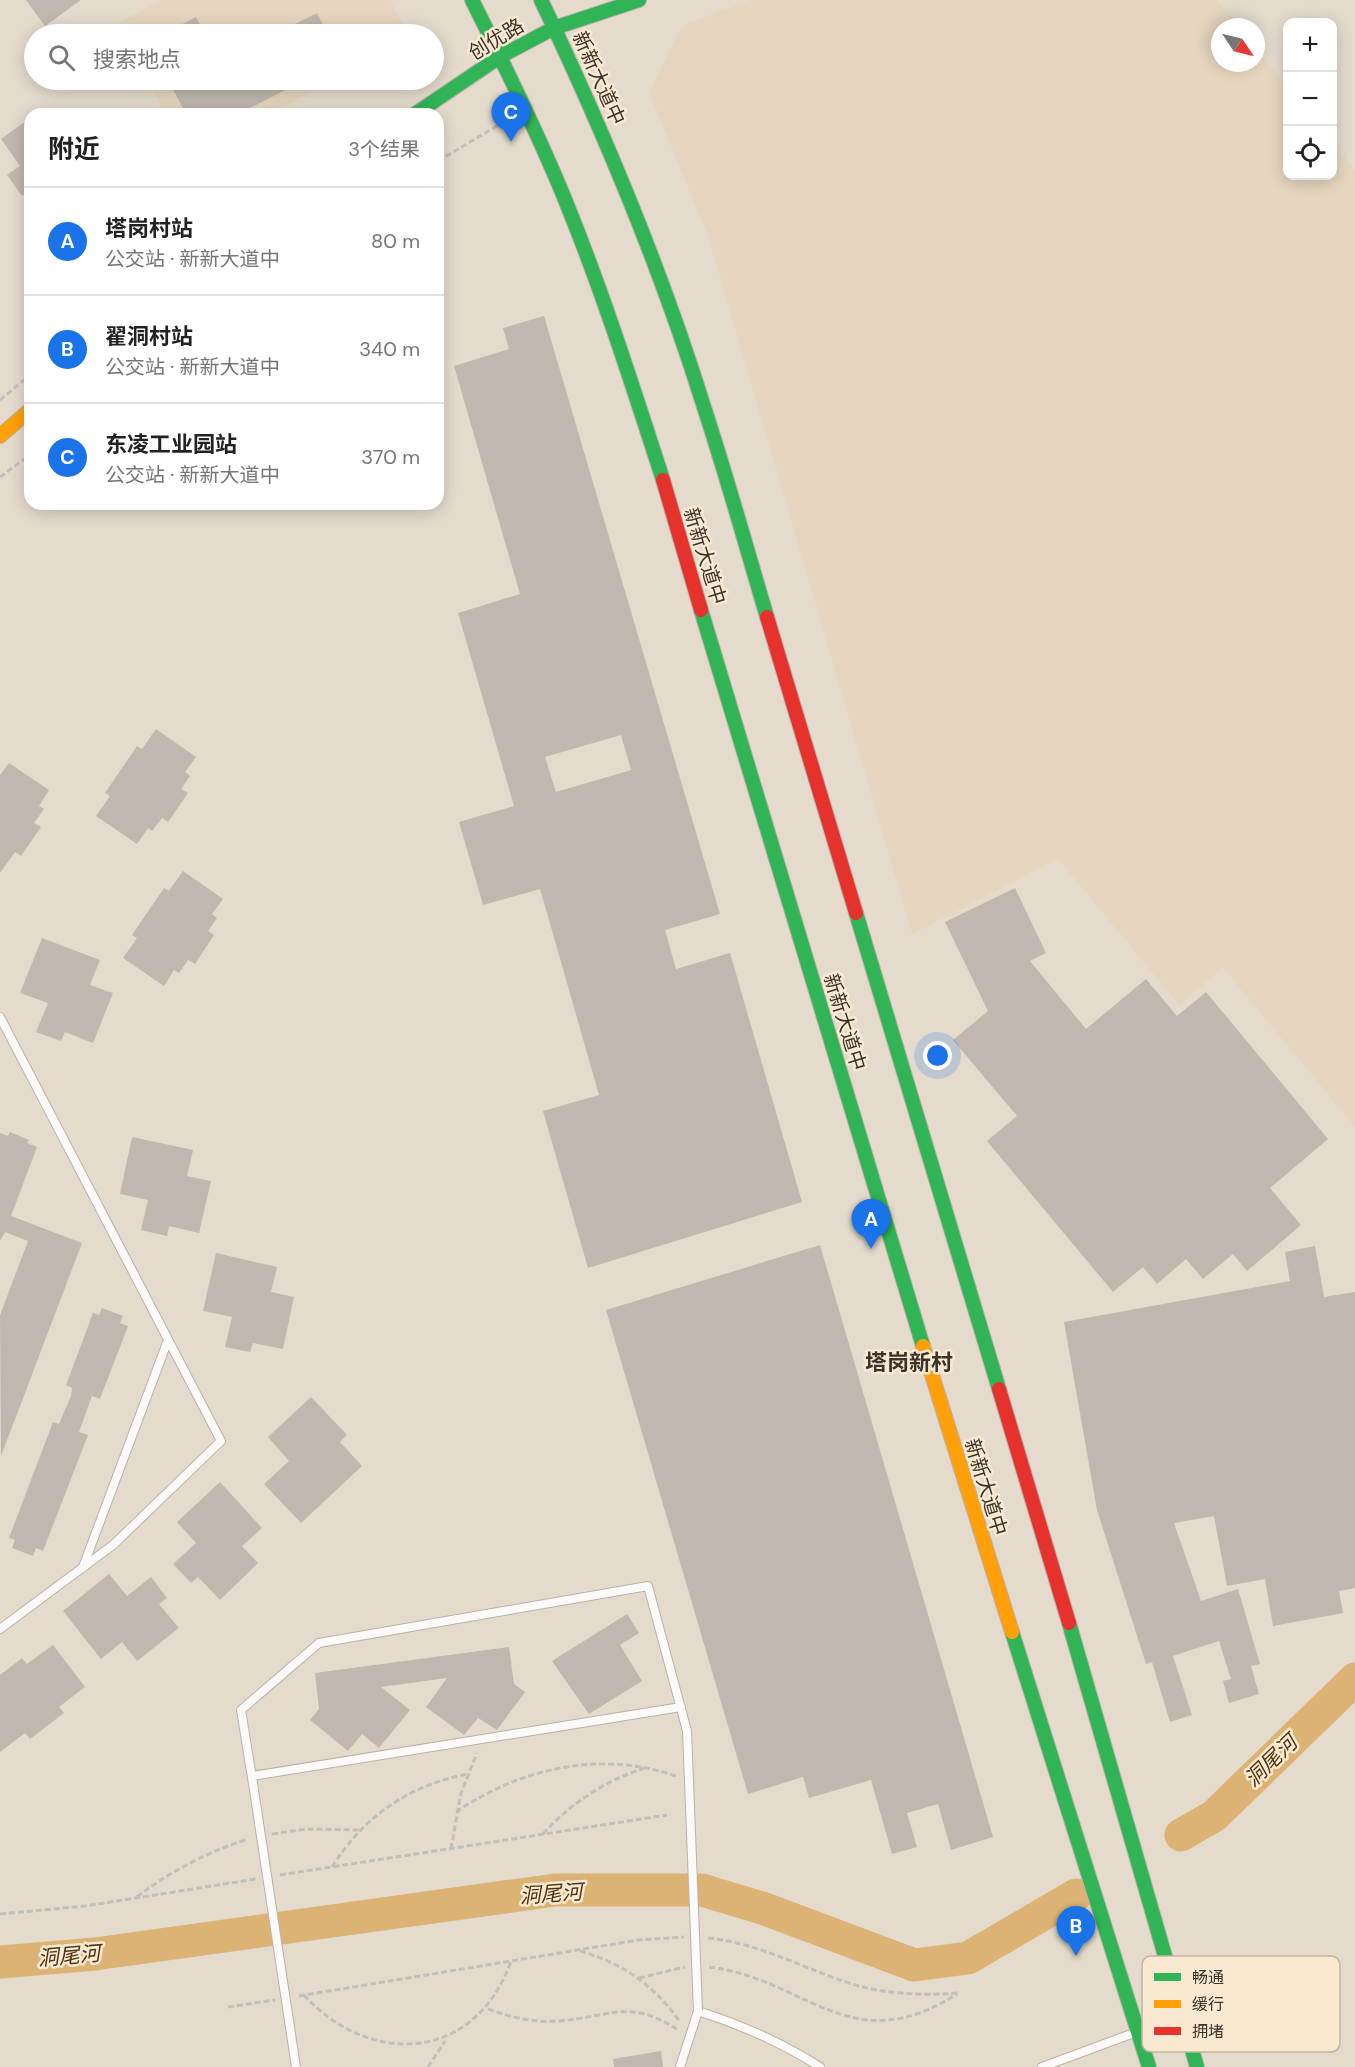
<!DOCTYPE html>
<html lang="zh">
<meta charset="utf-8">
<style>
body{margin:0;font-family:"DM Sans","Noto Sans SC",sans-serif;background:#f6f6f6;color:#222}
.controls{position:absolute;right:18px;top:18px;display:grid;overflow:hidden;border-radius:12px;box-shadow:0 3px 15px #0003}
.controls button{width:54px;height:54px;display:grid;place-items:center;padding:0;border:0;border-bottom:2px solid #e0e0e0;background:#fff;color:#222;font:30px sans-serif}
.compass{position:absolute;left:1211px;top:18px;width:54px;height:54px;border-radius:50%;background:#fff;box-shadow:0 3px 15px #0003;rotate:125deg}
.you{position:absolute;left:938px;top:1056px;width:21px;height:21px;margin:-15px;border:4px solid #fff;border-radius:50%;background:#1a73e8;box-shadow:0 0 0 9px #1a73e833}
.badge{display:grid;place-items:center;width:39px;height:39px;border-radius:50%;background:#1a73e8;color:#fff;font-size:20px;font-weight:700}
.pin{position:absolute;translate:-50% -50px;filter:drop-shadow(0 2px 3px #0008)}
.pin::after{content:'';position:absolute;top:32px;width:21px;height:18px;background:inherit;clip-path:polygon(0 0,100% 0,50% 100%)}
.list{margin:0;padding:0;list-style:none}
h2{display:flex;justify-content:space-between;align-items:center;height:78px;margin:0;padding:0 24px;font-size:26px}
h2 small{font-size:20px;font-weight:400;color:#767676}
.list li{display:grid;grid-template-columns:39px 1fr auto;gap:18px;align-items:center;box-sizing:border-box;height:108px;padding:0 24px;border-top:2px solid #e0e0e0}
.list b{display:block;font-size:22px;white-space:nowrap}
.list p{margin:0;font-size:20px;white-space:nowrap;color:#767676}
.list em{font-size:20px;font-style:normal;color:#767676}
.icon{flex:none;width:33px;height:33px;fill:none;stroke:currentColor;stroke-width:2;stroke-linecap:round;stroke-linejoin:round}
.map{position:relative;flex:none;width:1355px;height:2067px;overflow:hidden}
.search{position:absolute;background:#fff;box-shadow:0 3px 15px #0003;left:24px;top:24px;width:420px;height:66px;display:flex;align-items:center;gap:15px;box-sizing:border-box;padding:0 21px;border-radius:33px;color:#767676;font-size:22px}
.panel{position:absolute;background:#fff;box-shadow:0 3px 15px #0003;left:24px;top:108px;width:420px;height:402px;border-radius:18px}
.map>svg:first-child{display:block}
.built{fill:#e6d6bf}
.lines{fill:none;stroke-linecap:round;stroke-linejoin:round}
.river{stroke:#dcb374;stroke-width:33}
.building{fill:#c0b8ae;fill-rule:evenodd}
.lane-casing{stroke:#bab2a8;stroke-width:10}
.fast-casing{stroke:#bab2a8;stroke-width:16}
.slow-casing{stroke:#bab2a8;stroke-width:16}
.jam-casing{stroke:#bab2a8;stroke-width:16}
.path{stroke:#c1bfba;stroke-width:3;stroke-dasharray:6 3;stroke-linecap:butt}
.lane{stroke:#fbfaf8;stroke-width:8}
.fast{stroke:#30b455;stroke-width:14}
.slow{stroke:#ff9f0a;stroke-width:14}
.jam{stroke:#e5322d;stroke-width:14}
.lane-bridge-casing{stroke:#bab2a8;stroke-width:10;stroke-linecap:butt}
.lane-bridge{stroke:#fbfaf8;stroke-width:8}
.labels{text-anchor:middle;stroke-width:5;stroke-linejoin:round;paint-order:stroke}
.street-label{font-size:20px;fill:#3b342b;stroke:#fae9d1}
.water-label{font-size:21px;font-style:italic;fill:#4c3512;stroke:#fae9d1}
.quarter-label{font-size:22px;font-weight:bold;fill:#3b342b;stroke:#fae9d1}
.key{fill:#fae9d1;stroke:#c1b39f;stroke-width:1.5}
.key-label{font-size:16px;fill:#3b342b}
</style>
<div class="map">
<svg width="1355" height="2067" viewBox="0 0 1355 2067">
<rect width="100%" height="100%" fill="#e4dbcd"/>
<g class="built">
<path d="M161,0H390L409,34H125L120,22Z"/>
<path d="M751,0H1217L1239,27H1220V63H1256V48L1287,87L1288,176H1332L1333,143L1355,171V1127L1223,968L1179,1005L1058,859L912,934L707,233L649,93L682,25Z"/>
<path d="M148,80H334L271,114H165Z"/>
</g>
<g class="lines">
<g class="river">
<path d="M1181,1835L1214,1816L1355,1679"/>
<path d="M0,1962L95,1954L555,1890H702L765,1909L914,1965L968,1958L1076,1895"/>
</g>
</g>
<g class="building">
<path d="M26,0H81L45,26Z"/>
<path d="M317,13L328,34H275Z"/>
<path d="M196,17L205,34H163Z"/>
<path d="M168,80H305L238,114H186Z"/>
<path d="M30,118V190L22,196L7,175L20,166L1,139Z"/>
<path d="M544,316L720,914L665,930L676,969L730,953L802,1202L588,1268L543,1111L599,1095L549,920L540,889L483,905L459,822L514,806L458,613L520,594L454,366L509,349L503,328ZM621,735L631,770L556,792L545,757Z"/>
<path d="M156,729L196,757L185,772L190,776L181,789L188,793L168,822L162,818L152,831L148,828L137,844L96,816L110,796L105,793L137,746L142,749Z"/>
<path d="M9,763L49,790L39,806L44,809L34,823L41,827L21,856L15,852L0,873V775Z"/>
<path d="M183,871L223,899L212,914L217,918L208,931L214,935L195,964L188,960L179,973L174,970L164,986L123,958L137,938L132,935L164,888L169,891Z"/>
<path d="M1015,888L1046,953L1030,961L1086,1029L1146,979L1177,1016L1206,992L1328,1139L1270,1188L1301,1225L1247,1271L1233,1254L1203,1279L1186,1259L1157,1284L1143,1267L1113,1292L987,1141L1017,1116L953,1040L988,1011L945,922Z"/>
<path d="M42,938L100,960L90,985L113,993L93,1043L65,1032L61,1041L36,1032L48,1003L20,993Z"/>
<path d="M10,1132L29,1140L27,1143L37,1147L11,1216L82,1243L1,1456L0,1315L28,1241L5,1232L0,1241V1133L8,1136Z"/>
<path d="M132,1137L193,1150L187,1176L211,1181L199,1233L169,1226L167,1236L141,1230L148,1200L120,1194Z"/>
<path d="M820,1245L993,1837L951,1850L938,1804L907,1813L917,1847L892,1854L871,1780L809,1798L803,1777L748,1794L606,1310Z"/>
<path d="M1315,1246L1324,1297L1355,1292V1588L1339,1591L1343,1613L1273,1626L1265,1579L1227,1586L1214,1516L1174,1523L1201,1601L1238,1589L1260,1664L1251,1666L1259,1694L1229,1703L1223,1681L1231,1679L1219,1641L1173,1656L1192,1715L1170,1722L1152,1662L1146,1664L1097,1510L1064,1322L1290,1281L1285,1252Z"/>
<path d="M216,1253L277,1267L271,1292L294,1297L283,1349L253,1343L250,1352L225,1347L232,1317L203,1311Z"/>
<path d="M102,1308L123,1316L120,1323L128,1326L100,1399L92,1396L79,1432L88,1435L43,1551L36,1548L33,1556L12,1548L15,1540L9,1538L53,1422L59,1424L71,1396L72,1388L66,1385L93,1313L99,1315Z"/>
<path d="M311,1397L347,1435L340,1442L362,1466L301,1523L264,1484L289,1461L268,1437Z"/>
<path d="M220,1482L262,1528L242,1546L258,1563L220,1600L198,1577L191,1583L173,1564L196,1543L177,1522Z"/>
<path d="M109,1574L127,1596L151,1577L167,1598L159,1604L179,1628L137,1661L122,1642L101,1659L63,1611Z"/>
<path d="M627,1614L639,1633L620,1645L642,1681L589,1714L552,1661Z"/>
<path d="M53,1645L85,1687L59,1707L64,1713L30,1739L25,1733L0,1752V1675L22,1658L27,1664Z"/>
<path d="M509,1647L514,1684L525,1692L497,1730L478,1718L464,1735L426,1707L447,1678L381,1687L410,1710L379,1748L362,1734L348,1751L310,1720L319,1709L315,1673Z"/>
<path d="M661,2051L663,2067H614L613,2059Z"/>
</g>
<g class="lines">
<defs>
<g id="lane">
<path d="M0,1017L221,1441L113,1545L0,1629"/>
<path d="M83,1567L168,1340"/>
<path d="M252,1776L681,1707"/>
<path d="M254,1790L241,1710L319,1643L648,1586L687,1731"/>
<path d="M680,2067L698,2011C742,2025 781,2042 820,2067"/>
<path d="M1042,2067L1134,2033"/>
</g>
<g id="fast">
<path d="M472,0C505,66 538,133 566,202C603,293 633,387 663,480"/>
<path d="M541,0C603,130 660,266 703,404C726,474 746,546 767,617"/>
<path d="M415,114L501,56L554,28L639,0"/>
<path d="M701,610L923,1346"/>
<path d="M856,913L999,1389"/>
<path d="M1069,1623L1197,2067"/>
<path d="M1012,1632L1149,2067"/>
</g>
<g id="slow">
<path d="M0,436L30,410"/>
<path d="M923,1346L1012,1632"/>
</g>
<g id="jam">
<path d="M663,480L701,610"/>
<path d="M767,617L856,913"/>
<path d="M999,1389L1069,1623"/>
</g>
</defs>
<use href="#lane" class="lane-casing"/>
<use href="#fast" class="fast-casing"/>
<use href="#slow" class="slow-casing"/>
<use href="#jam" class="jam-casing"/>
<g class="path">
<path d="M368,114L375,108"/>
<path d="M438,161L497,126"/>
<path d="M0,400L30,375"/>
<path d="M0,477L30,455"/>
<path d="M456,1812C521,1768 600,1750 676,1776"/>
<path d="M272,1834L306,1829L359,1830"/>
<path d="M543,1834C572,1802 604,1782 644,1768"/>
<path d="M451,1849L461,1793L477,1753"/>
<path d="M332,1867C364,1816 408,1786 467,1774"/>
<path d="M280,1875L667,1815"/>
<path d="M137,1897C171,1871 207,1852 248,1839"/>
<path d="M0,1914L85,1906L256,1879"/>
<path d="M708,1938C756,1943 795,1964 840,1980C878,1994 918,1996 959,1993"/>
<path d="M580,1951C623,1963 655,1986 680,2022"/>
<path d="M709,1967C808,1979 850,2062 957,1994"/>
<path d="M639,1978L685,1967"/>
<path d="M304,1995C369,2067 475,2063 511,1961"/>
<path d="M299,1996L638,1940L684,1937"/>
<path d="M228,2007L275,2000"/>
<path d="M488,2009C510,2017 533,2023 557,2021C608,2018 629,1997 678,2030"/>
<path d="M428,2067L445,2041"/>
</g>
<use href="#lane" class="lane"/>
<use href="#fast" class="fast"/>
<use href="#slow" class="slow"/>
<use href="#jam" class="jam"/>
<defs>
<g id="lane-bridge">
<path d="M687,1731L698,2011"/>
<path d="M254,1790L296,2067"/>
</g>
</defs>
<use href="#lane-bridge" class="lane-bridge-casing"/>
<use href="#lane-bridge" class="lane-bridge"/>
</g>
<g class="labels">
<g class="street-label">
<text transform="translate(496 39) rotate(-31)" y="7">创优路</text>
<text transform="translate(599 78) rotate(66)" y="7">新新大道中</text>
<text transform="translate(705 556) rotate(73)" y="7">新新大道中</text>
<text transform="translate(845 1022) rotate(73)" y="7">新新大道中</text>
<text transform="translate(986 1487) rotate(73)" y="7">新新大道中</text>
</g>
<g class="water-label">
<text transform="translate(1271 1761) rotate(-44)" y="7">洞尾河</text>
<text transform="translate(551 1894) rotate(-4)" y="7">洞尾河</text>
<text transform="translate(69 1956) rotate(-5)" y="7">洞尾河</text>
</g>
<g class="quarter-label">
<text x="909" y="1370">塔岗新村</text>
</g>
</g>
<rect x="1142" y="1956" width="198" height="96" rx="9" class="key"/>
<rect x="1154" y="1973" width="27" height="8" fill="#30b455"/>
<rect x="1154" y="2000" width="27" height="8" fill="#ff9f0a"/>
<rect x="1154" y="2027" width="27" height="8" fill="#e5322d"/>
<g class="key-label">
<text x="1192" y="1983">畅通</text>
<text x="1192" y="2010">缓行</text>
<text x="1192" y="2037">拥堵</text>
</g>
</svg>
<div class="controls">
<button>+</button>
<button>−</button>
<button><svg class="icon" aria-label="locate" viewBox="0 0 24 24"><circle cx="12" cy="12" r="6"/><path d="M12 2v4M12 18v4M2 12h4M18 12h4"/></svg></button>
</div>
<svg class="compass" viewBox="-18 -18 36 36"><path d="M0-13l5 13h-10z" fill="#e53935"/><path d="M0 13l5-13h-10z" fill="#767676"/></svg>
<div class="you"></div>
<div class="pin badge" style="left:871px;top:1249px">A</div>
<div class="pin badge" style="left:1076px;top:1956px">B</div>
<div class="pin badge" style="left:511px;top:142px">C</div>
<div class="search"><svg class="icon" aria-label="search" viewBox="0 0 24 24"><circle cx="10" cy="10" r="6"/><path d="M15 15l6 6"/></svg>搜索地点</div>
<section class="panel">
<h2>附近<small>3个结果</small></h2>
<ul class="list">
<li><span class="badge">A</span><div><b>塔岗村站</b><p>公交站 · 新新大道中</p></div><em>80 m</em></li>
<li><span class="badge">B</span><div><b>翟洞村站</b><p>公交站 · 新新大道中</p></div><em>340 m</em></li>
<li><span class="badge">C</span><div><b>东凌工业园站</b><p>公交站 · 新新大道中</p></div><em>370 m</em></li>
</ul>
</section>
</div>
